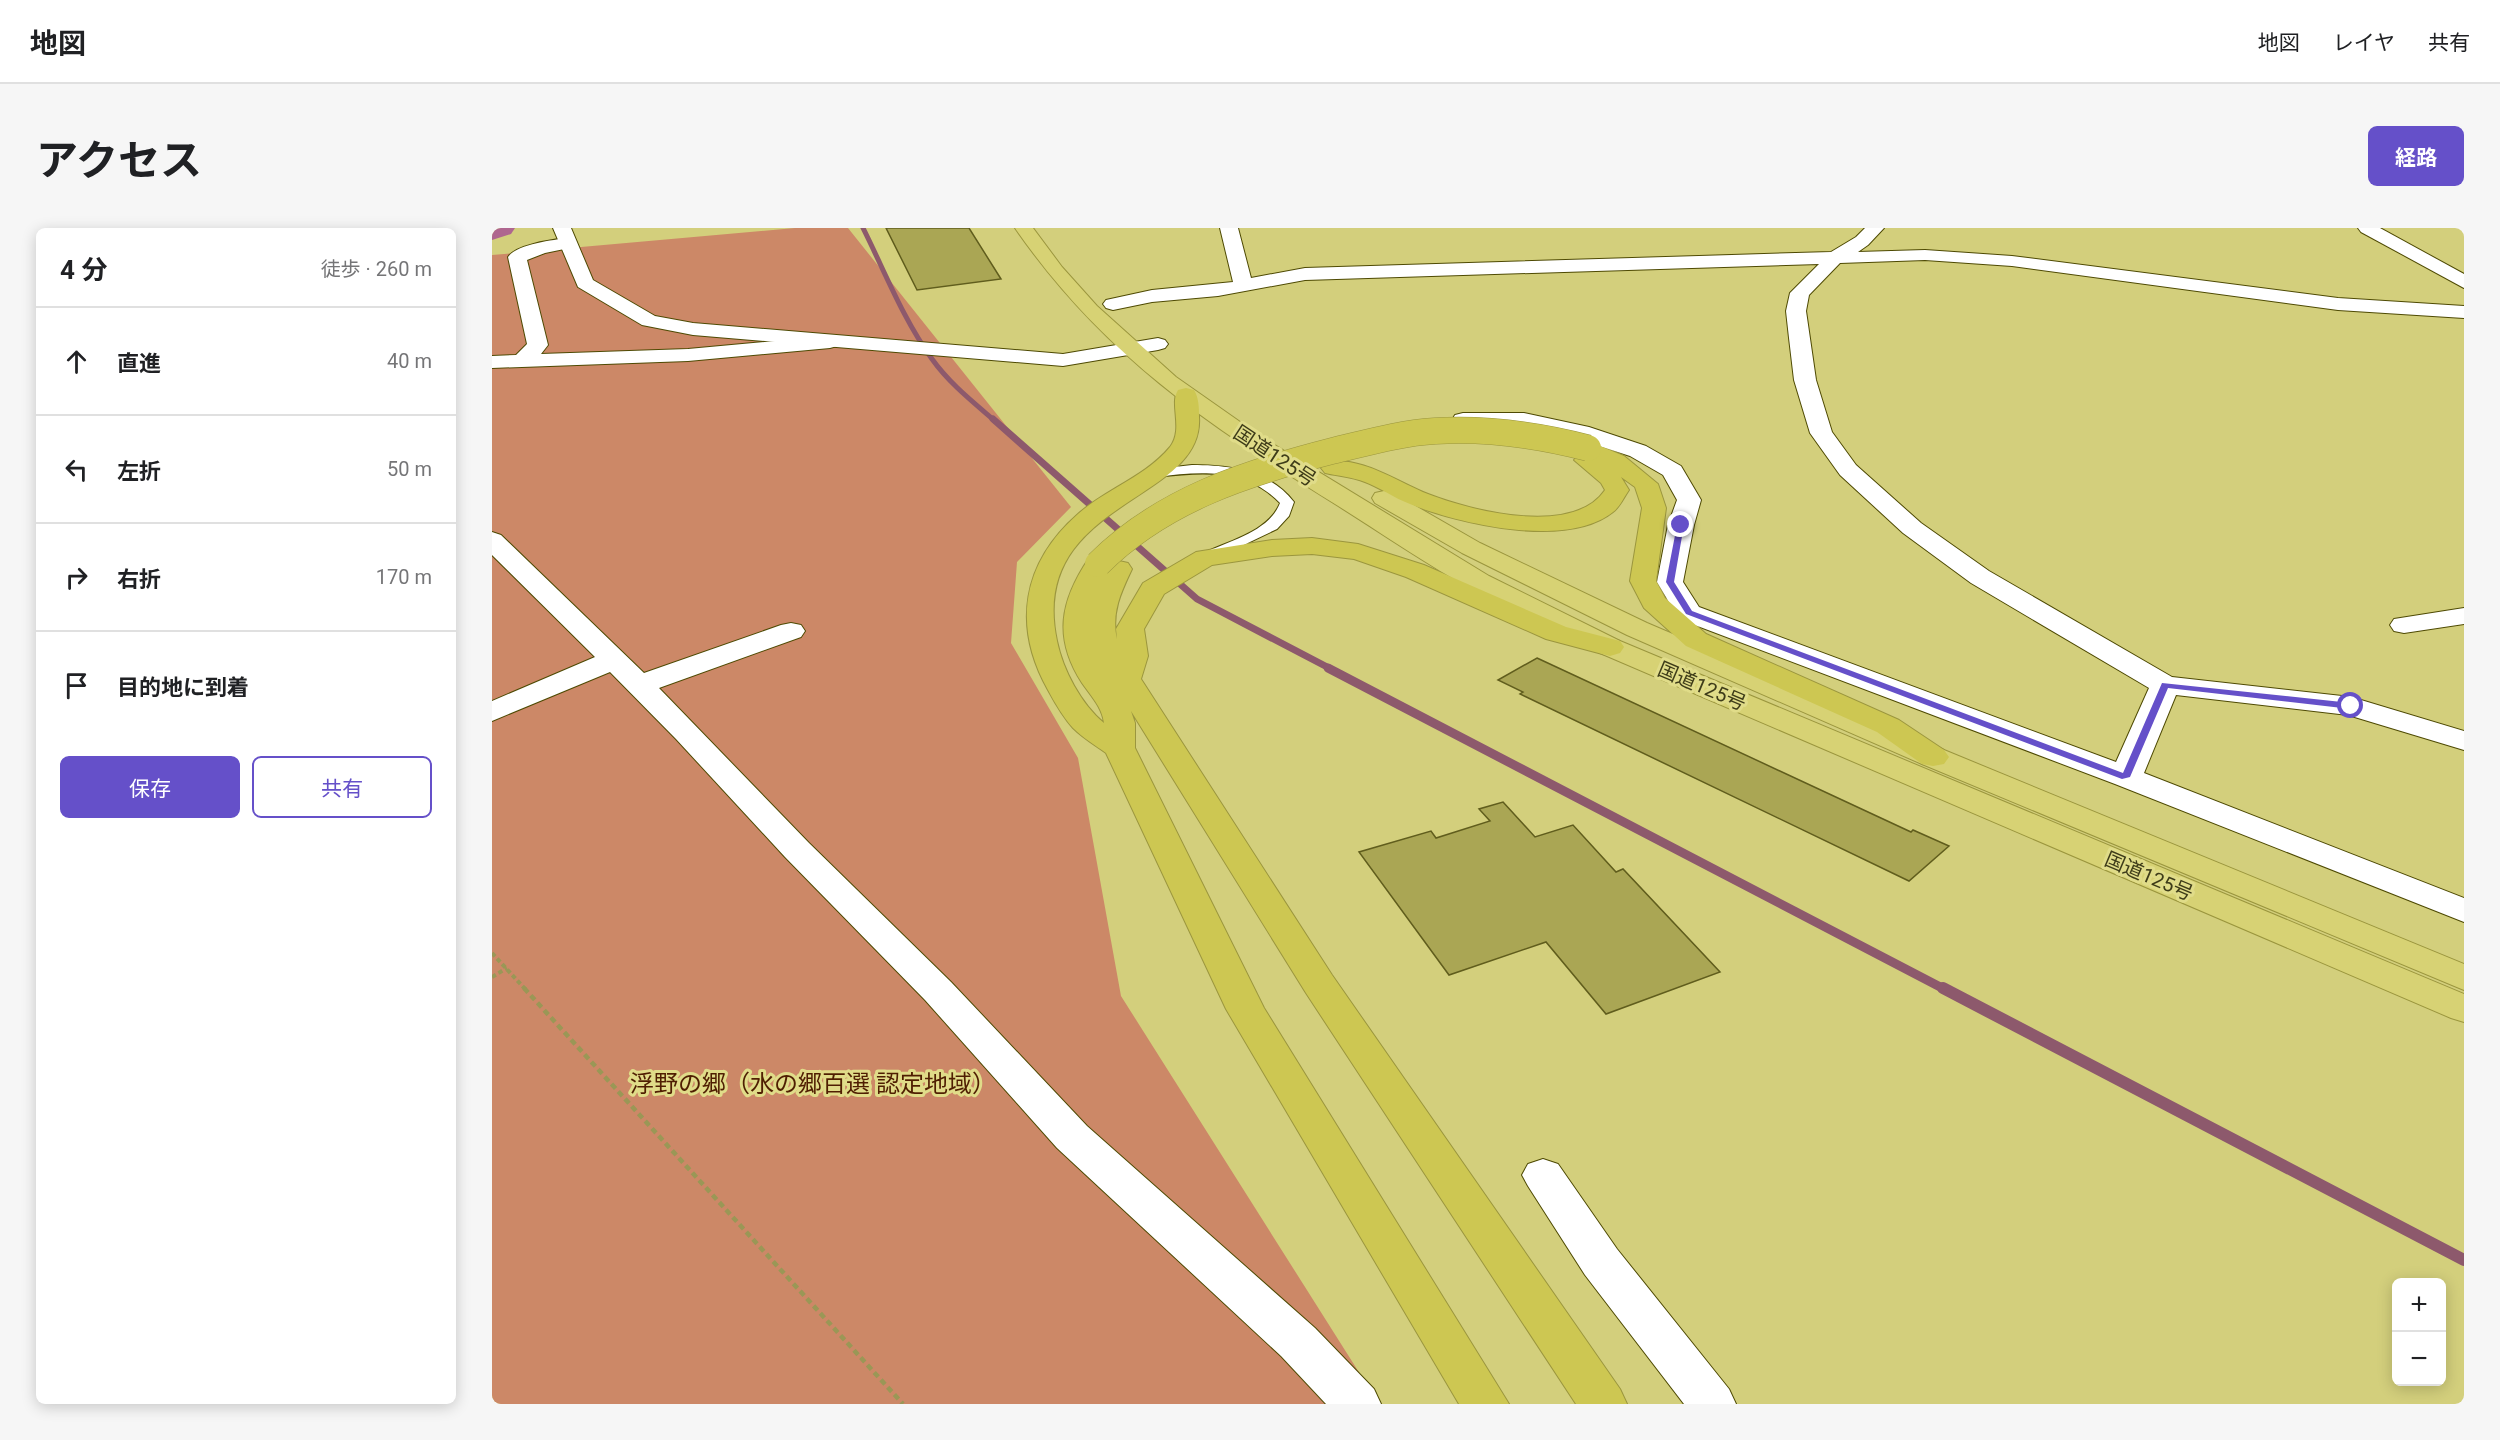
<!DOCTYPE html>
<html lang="ja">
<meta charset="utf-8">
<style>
body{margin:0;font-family:Roboto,"Noto Sans JP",sans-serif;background:#f6f6f6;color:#202124}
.controls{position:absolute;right:18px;bottom:18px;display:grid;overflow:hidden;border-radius:9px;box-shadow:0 3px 15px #0003}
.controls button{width:54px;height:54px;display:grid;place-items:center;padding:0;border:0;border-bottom:2px solid #e0e0e0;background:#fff;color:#202124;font:30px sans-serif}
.stop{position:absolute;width:18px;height:18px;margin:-14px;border:4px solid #6550c9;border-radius:50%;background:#fff}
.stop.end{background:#6550c9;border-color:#fff;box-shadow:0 2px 6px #0008}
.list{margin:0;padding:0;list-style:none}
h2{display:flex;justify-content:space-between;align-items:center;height:78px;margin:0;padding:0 24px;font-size:26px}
h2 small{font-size:20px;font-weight:400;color:#757577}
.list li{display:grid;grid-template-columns:39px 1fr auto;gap:18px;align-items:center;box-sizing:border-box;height:108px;padding:0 24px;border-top:2px solid #e0e0e0}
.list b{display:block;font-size:22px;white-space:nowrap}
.list em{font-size:20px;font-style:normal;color:#757577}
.actions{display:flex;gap:12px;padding:18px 24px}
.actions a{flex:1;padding:14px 0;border:2px solid #6550c9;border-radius:9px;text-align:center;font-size:21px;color:#6550c9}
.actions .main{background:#6550c9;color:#fff}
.icon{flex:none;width:33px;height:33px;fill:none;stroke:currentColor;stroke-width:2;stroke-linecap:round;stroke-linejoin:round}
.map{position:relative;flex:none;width:1972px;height:1176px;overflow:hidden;border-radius:9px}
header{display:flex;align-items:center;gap:36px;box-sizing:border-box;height:84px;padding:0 30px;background:#fff;border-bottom:2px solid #e0e0e0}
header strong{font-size:28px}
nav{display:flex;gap:33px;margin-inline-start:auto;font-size:21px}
.intro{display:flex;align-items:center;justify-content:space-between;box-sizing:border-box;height:144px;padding:0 36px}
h1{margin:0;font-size:42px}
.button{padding:15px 27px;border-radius:9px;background:#6550c9;color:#fff;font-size:21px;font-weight:700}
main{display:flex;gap:36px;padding:0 36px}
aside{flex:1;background:#fff;border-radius:9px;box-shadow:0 3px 15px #0003}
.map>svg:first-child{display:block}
.green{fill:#cc8867}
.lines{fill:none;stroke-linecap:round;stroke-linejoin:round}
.stream-far3{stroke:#8d596c;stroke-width:5}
.stream-far2{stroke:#8d596c;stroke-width:7}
.stream-far1{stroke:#8d596c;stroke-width:9}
.stream{stroke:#8d596c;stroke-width:12}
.river{fill:#af668f;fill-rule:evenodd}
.building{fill:#aaa654;stroke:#605d1d;stroke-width:1.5}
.service-casing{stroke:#4e4a03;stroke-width:2}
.minor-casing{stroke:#4e4a03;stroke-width:2}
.tertiary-casing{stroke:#4e4a03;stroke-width:2}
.trunk-casing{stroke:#9b963e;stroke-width:2}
.motorway-casing{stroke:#9b963e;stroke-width:2}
.path-far1{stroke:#9a9756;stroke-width:4;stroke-dasharray:4.5 3;stroke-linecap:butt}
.path{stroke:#9a9756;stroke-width:4.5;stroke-dasharray:6 4;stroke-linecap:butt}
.service{fill:#fff;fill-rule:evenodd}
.minor{fill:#fff;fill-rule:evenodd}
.tertiary{fill:#fff;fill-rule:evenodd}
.trunk{fill:#d7d274;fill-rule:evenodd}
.motorway{fill:#cdc752;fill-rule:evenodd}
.motorway-bridge-casing{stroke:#9b963e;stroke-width:27;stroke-linecap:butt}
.motorway-bridge{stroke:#cdc752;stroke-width:26}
.route{fill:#6550c9}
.labels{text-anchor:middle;stroke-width:6;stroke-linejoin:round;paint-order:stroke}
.street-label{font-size:20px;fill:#3e3c19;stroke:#e0dc89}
.near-park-label{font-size:24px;fill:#4f1e02;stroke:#e0dc89}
</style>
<header>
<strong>地図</strong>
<nav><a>地図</a><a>レイヤ</a><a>共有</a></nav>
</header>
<div class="intro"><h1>アクセス</h1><a class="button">経路</a></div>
<main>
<aside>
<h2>4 分<small>徒歩 · 260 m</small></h2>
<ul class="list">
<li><svg class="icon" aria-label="ahead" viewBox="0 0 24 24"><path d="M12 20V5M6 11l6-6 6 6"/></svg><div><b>直進</b></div><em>40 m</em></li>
<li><svg class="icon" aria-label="left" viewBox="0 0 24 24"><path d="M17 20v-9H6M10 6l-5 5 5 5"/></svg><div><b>左折</b></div><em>50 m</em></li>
<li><svg class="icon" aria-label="right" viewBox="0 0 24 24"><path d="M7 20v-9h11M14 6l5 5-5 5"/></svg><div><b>右折</b></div><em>170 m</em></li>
<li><svg class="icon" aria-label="arrive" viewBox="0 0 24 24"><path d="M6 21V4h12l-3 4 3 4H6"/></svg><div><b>目的地に到着</b></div></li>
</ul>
<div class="actions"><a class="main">保存</a><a>共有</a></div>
</aside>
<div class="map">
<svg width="1972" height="1176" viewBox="0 0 1972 1176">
<rect width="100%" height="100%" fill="#d3cf7c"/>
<path class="green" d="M303,0H356L579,279L525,334L519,415L586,530L629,768L887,1176H0V27Z"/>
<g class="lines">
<path class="stream-far3" d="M371,0C393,44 411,91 440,131C457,155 481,174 503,193"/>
<path class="stream-far2" d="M501,191L705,371L839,441"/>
<path class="stream-far1" d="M836,440L1454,762"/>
<path class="stream" d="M1451,760L1972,1032"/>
<path class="river" d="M0,0H23L19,6L0,12Z"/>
</g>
<g class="building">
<path d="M394,0H477L509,51L425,62Z"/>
<path d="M1045,430L1419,604L1421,602L1457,618L1417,653L1028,466L1031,464L1006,452Z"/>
<path d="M1011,574L1043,609L1081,597L1124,644L1131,641L1228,744L1114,786L1054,714L957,747L867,624L939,603L944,610L998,593L987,581Z"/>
</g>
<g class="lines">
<defs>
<path id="service" d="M700,237C738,237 777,242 802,274L797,288L785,301L720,332H710L708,329L710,326C736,313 777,304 788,275C754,240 710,243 665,249L658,245L665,241Z"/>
<g id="minor">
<path d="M728,0H746L759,50L813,40L1339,24L1364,9L1373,0H1392L1376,17L1366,24L1433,22L1520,28L1846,70L1972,78V90L1846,82L1520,38L1433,32L1348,35L1317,67L1314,83L1324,152L1340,204L1364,237L1429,295L1497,343L1680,449L1859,469L1972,503V522L1856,487L1684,467L1652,545L1972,670V694L1623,556L1187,391L1165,354L1176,297L1185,272L1171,247L1138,228L1083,210L1032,199H971L963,197L960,192L963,187L971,185H1032L1097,199L1154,218L1189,238L1209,272L1202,297L1191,354L1207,379L1624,534L1657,460L1479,355L1411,305L1348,247L1318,205L1302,152L1297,110L1294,83L1298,65L1327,36L813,52L726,68L660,74L621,82L614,80L611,76L614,72L660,62L741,54Z"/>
<path d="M1866,0H1888L1972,46V60L1869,4Z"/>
<path d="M76,10L82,11L85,15L82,19L53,25L35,32L56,117L49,126L196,121L338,108L345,110L348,114L345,118L338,120L196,133L0,140V128L24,127L35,116L16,29C25,16 61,12 76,10Z"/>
<path d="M0,304L9,307L152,445L289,397L299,395L309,397L313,403L309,409L167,460L317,615L459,754L595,898L823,1100L882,1161L889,1176H834L789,1128L565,920L433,772L293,629L184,511L118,444L0,493V473L103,429L0,327Z"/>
<path d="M1972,380V396L1912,405L1902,403L1898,397L1902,391Z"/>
<path d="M1051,931L1066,936L1125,1021L1237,1161L1244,1176H1192L1093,1047L1036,958L1030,947L1036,936Z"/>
</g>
<path id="tertiary" d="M61,0H79L101,52L163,88L201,95L571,126L666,110L673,112L676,116L673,120L666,122L571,138L201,107L150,97L86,59Z"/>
<g id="trunk">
<path d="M523,0H541L570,39L605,78L684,149L771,210L997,348L1128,413L1972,766V794L1959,790L1108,425C1059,400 1010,378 962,351C922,328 883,301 843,276C715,196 611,127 523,0Z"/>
<path d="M892,263L901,265L988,315L1155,395L1452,522L1972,736V762L1430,536L1135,407L970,325L883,275L880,270L883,265Z"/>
</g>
<g id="motorway">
<path d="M694,160L702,162C707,170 707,180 707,189C713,275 535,272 565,413C571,442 589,476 612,495C610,479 599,468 590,455C561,410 568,373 597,330L606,328L615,330L619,335L627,333L636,335L640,341C629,364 619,385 625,411L624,401L651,355L704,324L780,312L820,310L866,316L932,337L1074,399L1128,413L1132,419L1128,425L1118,428L1054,411L914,349L862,331L820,326L780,328L720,337L672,366L652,401L656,428L649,451L840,747L1128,1161L1135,1176H1084L814,765L639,483L643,495V520L772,780L1017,1176H967L734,781L614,525C603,517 591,510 581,500C571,489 563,475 556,462C520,398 530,335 586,286C614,261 653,249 678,219C692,201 677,176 686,162Z"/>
<path d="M1096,213L1132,228L1166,256L1174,280L1164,353L1173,370L1214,406L1407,492L1452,522L1457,529L1452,536L1441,538L1430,536L1385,504L1194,418L1152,380L1138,353L1150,280L1143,259L1129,249L1137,262C1132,269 1128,279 1121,284C1075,321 967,296 918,276C902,270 889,260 873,254C860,249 846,248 833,245L829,240L833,235C867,226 905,254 936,266C980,283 1081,309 1113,262L1109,255L1082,232L1086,227L1090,226L1084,220L1088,215Z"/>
</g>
</defs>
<use href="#service" class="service-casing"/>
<use href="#minor" class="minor-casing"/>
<use href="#tertiary" class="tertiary-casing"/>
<use href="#trunk" class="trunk-casing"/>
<use href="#motorway" class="motorway-casing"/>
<g class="path-far1">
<path d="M0,725L34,762"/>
<path d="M0,749L15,740"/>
</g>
<path class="path" d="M32,760L411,1176"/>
<use href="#service" class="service"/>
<use href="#minor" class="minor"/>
<use href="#tertiary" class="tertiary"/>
<use href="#trunk" class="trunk"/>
<use href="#motorway" class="motorway"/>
<defs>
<path id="motorway-bridge" d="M606,336C670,272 754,245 840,223C874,215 908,205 943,203C995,200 1046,207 1096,220"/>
</defs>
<use href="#motorway-bridge" class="motorway-bridge-casing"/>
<use href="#motorway-bridge" class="motorway-bridge"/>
</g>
<path class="route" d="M1189,295L1192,297L1182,354L1200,383L1631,545L1670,455L1859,475L1863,478L1859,481L1676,460L1638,549L1630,551L1194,386L1174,354L1185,297Z"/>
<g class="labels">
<g class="street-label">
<text transform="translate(783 228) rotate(33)" y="7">国道125号</text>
<text transform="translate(1210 458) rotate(23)" y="7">国道125号</text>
<text transform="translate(1657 648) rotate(23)" y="7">国道125号</text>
</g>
<g class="near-park-label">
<text x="321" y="864">浮野の郷（水の郷百選 認定地域）</text>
</g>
</g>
</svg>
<div class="controls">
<button>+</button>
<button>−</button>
</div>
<div class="stop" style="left:1859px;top:478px"></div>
<div class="stop end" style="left:1189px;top:297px"></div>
</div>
</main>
